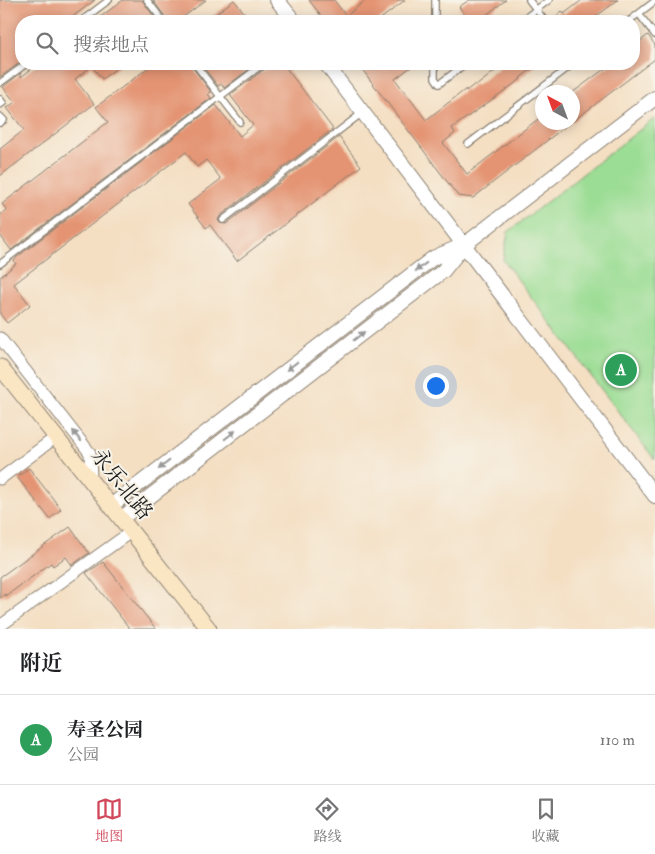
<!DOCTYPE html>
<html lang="zh">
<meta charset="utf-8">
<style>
body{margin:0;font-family:"IM FELL Double Pica","Noto Serif SC",serif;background:#f6f6f6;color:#202124}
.compass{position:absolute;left:535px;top:85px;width:45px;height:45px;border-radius:50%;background:#fff;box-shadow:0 2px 12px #0003;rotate:319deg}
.you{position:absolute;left:435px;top:385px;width:18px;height:18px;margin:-12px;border:4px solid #fff;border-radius:50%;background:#1a73e8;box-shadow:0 0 0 8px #1a73e833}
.badge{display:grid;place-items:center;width:32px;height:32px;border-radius:50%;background:#d1495b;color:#fff;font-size:16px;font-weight:700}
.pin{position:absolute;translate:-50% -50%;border:2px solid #fff;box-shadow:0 1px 5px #0006}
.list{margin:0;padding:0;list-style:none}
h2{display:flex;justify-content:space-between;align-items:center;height:65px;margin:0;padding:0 20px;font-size:21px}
h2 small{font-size:16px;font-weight:400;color:#757577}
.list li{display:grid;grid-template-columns:32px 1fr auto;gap:15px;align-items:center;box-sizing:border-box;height:90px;padding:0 20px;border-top:1px solid #e0e0e0}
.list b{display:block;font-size:19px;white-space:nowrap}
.list p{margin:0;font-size:16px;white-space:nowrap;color:#757577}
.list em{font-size:16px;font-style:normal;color:#757577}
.icon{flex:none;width:28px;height:28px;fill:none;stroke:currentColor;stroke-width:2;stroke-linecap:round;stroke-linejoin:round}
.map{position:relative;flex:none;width:655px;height:629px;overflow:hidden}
.search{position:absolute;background:#fff;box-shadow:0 2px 12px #0003;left:15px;right:15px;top:15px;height:55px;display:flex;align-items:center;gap:12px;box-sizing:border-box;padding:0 18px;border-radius:20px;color:#757577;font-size:19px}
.sheet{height:155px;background:#fff}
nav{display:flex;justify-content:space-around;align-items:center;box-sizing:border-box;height:70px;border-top:1px solid #e0e0e0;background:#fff;font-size:14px;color:#757577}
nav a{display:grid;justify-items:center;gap:2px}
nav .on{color:#d1495b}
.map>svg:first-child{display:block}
.green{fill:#9bdd94;stroke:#5c7c58}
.building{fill:#e49473}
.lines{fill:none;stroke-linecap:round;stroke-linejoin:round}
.service-casing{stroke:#887e70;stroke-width:8}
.minor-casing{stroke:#887e70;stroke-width:13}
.tertiary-casing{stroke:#887e70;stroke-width:16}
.secondary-casing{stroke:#887e70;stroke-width:17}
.service{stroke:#fff;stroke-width:5.5}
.minor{stroke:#fff;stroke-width:11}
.tertiary{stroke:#fff;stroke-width:14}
.secondary{stroke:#fbe6c4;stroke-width:15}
.oneway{fill:#999}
.labels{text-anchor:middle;stroke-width:4;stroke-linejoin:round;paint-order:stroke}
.street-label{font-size:21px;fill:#1c1c1c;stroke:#f7f3e8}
</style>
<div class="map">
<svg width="655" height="629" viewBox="0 0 655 629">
<rect width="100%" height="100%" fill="#f7f3e8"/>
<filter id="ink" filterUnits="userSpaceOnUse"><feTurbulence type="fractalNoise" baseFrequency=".02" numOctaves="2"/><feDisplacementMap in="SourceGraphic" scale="10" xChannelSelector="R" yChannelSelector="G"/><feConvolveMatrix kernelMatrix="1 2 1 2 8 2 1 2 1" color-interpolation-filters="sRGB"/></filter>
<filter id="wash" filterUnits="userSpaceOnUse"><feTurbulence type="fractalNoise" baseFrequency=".0096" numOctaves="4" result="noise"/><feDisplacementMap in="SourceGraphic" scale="20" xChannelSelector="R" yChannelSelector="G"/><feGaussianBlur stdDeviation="1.12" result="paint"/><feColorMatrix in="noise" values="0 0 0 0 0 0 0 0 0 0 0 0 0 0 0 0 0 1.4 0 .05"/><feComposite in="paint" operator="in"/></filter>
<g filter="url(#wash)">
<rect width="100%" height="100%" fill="#f4dfc3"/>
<path class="green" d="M655,118V460L503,260L508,232Z"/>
<g id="blocks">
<g class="building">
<path d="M0,0H95L67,21H21V62L0,77Z"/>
<path d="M123,0H142L157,21H95Z"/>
<path d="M153,0H206L178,21H168Z"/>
<path d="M234,0L251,21H206Z"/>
<path d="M309,0H334L346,16L366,0H405L378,21H325Z"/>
<path d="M469,0H506L478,21H470L459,7Z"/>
<path d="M582,0H618L590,21H550L562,11L564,14Z"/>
<path d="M648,35L655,45V59L572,122V93L611,64H634V46Z"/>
<path d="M38,64H122L102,79L92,66L75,79L94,104L0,176V149L24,130L7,108L15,102L3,87L21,73V77Z"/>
<path d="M153,64H190L211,92L208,94L211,98L11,250L0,235V215L7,210L2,204L108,122L96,107Z"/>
<path d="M201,64H256L224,88L222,84L218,86Z"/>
<path d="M268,64H283L333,129L220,216L218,220L220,223L226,224L339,137L361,166L237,261L210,225L206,228L188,204L221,179L206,160L197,167L186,152L14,284L30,305L7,323L0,314V277L16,264L14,261L17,257L216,105L240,136L253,125L230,95L266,68Z"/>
<path d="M358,64H415L395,79L426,120L466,89V91L475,84L476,86L504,64H538L520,78L521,79L452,128L455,133L443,143L467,174L542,116V122H571L473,198L458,196Z"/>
<path d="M29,468L61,509L50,519L17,477Z"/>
<path d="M70,527L89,553L72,565L66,557L53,566L51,563L6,596L5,594L0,598V577Z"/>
<path d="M103,562L156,629H130L86,573Z"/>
</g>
</g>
</g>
<g filter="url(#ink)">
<use href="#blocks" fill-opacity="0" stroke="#887e70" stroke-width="1"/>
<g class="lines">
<defs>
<g id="service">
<path d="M147,0L163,21"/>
<path d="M529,0L545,21"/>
<path d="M639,14L655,35"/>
<path d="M81,21L109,0"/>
<path d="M435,21V0"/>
<path d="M521,21L549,0"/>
<path d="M629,21L655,1"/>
<path d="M195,64L240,122"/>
<path d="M435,64V78L439,84L465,64"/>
<path d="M0,83L26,64"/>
<path d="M0,99L3,103L0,105"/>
<path d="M0,116L4,120L0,123"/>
<path d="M468,144L573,64"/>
<path d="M223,220L362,113"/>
<path d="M0,264L263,64"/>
</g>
<g id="minor">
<path d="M0,338L90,453L91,480"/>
<path d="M0,479L56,437"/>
<path d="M0,626L132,531"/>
</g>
<g id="tertiary">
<path d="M277,0L294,21"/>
<path d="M326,64L655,496"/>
<path d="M112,505L433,258L461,246"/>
<path d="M122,518L443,271L464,245L655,98"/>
</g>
<path id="secondary" d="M0,367L209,629"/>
</defs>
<use href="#service" class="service-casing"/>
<use href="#minor" class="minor-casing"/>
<use href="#tertiary" class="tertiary-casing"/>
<use href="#secondary" class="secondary-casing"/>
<use href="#service" class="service"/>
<use href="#minor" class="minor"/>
<use href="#tertiary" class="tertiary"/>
<use href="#secondary" class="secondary"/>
</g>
<defs><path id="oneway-solid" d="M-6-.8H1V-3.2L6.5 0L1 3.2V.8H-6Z" transform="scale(1.25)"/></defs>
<g class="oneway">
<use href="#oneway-solid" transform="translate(421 267) rotate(142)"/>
<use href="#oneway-solid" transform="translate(359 336) rotate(-38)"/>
<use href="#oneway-solid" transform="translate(292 366) rotate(142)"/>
<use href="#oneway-solid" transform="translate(230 435) rotate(-38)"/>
<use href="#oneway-solid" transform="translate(77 436) rotate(-128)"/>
<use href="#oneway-solid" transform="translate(164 465) rotate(142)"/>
</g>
</g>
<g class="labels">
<g class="street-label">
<text transform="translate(122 484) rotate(51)" y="7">永乐北路</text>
</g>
</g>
</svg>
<svg class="compass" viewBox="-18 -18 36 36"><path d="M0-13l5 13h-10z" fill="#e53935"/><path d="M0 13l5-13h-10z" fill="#757577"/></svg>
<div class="you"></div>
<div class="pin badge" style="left:621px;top:370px;background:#2e9e5b">A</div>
<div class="search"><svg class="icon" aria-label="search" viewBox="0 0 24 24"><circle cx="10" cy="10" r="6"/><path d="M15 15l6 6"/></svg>搜索地点</div>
</div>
<section class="sheet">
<h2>附近<small></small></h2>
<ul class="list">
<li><span class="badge" style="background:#2e9e5b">A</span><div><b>寿圣公园</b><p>公园</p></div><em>110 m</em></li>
</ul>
</section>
<nav>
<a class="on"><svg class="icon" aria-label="map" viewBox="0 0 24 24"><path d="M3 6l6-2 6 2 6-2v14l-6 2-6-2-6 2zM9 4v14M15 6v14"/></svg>地图</a>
<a><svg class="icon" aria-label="directions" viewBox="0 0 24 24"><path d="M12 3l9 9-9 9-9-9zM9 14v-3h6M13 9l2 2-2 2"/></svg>路线</a>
<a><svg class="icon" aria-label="saved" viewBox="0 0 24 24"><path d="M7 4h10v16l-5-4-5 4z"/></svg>收藏</a>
</nav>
